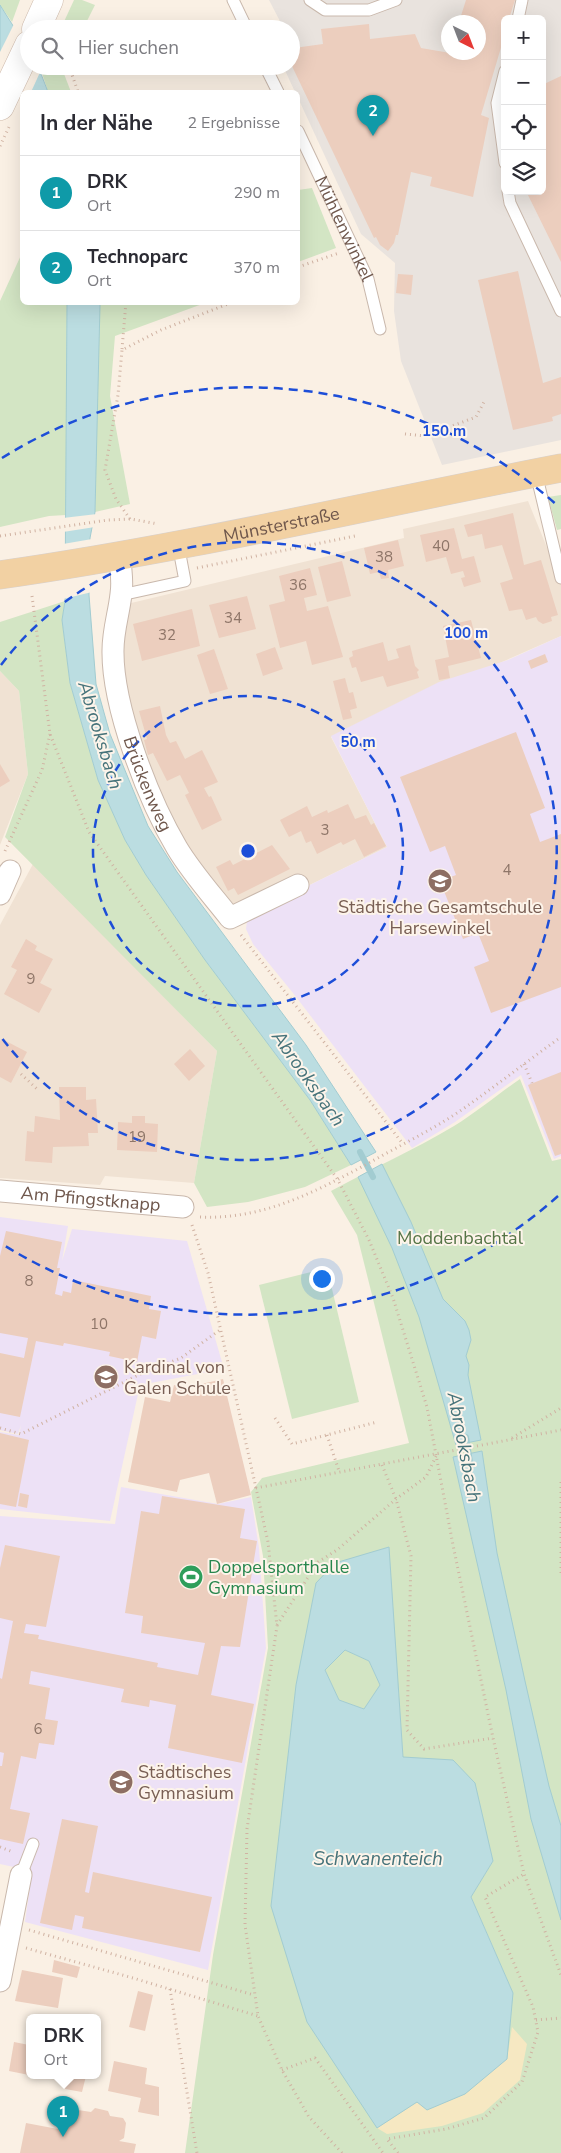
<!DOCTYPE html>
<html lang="de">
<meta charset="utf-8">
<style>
body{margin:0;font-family:"Nunito Sans",sans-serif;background:#f7f7f7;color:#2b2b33}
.controls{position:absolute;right:15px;top:15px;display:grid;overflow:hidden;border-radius:8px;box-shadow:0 5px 20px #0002}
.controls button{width:45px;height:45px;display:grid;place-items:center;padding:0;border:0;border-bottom:1px solid #e1e1e2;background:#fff;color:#2b2b33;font:25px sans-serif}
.compass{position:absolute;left:441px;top:15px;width:45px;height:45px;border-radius:50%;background:#fff;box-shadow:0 5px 20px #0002;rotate:138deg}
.you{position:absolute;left:321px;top:1278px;width:18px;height:18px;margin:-12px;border:4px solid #fff;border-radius:50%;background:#1a73e8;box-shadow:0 0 0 8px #1a73e833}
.badge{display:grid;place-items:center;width:32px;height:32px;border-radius:50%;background:#d76c55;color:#fff;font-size:16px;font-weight:700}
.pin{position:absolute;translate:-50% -41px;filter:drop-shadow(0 1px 2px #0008)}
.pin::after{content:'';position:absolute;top:26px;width:18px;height:15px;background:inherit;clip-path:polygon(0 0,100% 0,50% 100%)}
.popup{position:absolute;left:26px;top:2014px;width:75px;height:65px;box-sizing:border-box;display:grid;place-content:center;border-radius:8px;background:#fff;filter:drop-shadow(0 1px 4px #0005);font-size:16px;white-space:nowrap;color:#7c7c81}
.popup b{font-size:19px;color:#2b2b33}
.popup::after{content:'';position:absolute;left:50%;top:100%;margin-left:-10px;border:10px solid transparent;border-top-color:#fff}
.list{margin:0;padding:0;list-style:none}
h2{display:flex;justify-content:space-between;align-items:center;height:65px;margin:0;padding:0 20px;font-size:21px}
h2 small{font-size:16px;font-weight:400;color:#7c7c81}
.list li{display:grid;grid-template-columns:32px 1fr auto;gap:15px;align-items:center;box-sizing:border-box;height:75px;padding:0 20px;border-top:1px solid #e1e1e2}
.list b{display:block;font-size:19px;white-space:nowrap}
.list p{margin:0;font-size:16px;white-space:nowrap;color:#7c7c81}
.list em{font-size:16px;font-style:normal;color:#7c7c81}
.icon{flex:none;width:28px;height:28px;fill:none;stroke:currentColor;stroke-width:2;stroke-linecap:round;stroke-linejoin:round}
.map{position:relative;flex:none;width:561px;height:2153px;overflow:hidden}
.search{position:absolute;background:#fff;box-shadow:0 5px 20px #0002;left:20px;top:20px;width:280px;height:55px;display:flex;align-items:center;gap:12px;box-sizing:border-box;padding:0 18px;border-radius:28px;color:#7c7c81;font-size:19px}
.panel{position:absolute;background:#fff;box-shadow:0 5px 20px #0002;left:20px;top:90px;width:280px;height:215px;border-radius:8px}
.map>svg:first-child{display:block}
.residential{fill:#f0e2d3}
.industrial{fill:#e9e3de;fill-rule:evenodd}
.education{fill:#ede1f6}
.green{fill:#d3e5c4;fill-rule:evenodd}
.sand{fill:#f6e8c2}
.water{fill:#bbdde1;stroke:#a2ccd1;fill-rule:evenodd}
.pier{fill:#faf0e4}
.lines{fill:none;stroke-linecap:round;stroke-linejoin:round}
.stream{stroke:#a2ccd1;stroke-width:6}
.building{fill:#eccebe}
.lane-casing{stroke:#c9b8ac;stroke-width:13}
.street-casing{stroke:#c9b8ac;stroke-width:23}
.secondary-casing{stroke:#cebaac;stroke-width:29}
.primary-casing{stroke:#d7d0cd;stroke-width:29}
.path{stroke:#d0b2a2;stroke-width:3;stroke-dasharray:1 4;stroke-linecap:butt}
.lane{stroke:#fff;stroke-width:11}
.street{stroke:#fff;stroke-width:21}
.secondary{stroke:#fff;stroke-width:28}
.primary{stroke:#f2d1a3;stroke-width:28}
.ring{fill:none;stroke:#1d4ed8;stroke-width:2.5;stroke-dasharray:9 6}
.labels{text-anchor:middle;stroke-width:4;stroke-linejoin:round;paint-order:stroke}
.number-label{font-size:15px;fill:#8e7568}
.street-label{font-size:18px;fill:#6f574c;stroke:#fdf4ea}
.education-label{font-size:18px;fill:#785e54;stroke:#fdf4ea;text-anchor:start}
.park-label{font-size:18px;fill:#557446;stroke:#fdf4ea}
.leisure-label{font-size:18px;fill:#27864d;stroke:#fdf4ea;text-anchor:start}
.water-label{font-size:19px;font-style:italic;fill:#46737a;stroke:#fdf4ea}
.centre{fill:#1d4ed8;stroke:#fdf4ea;stroke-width:2.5}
.ring-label{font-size:15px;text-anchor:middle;font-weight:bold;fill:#1d4ed8;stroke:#fdf4ea;stroke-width:4;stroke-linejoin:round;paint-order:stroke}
</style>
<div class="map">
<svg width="561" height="2153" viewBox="0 0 561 2153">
<rect width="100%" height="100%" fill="#faf0e4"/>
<g class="residential">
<path d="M528,501L561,582V636L331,737L387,847L238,920L184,846L138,742L119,655L127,604L404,538L403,529Z"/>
<path d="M0,671L19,691L28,774L0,845Z"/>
<path d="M33,864L217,1051L194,1183L105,1176L100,1185L0,1178V925Z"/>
</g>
<path class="industrial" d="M269,0H561V440L442,465L401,361L394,311L395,263L361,234L298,98V92H295L283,66H291V29H284ZM505,19H542V191H505ZM448,22H478V52H448Z"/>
<g class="education">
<path d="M561,636V1156L554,1159L521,1075L455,1122L412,1148L293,993L253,944L246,929L247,921L249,915L387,847L331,736L439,682L508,660Z"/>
<path d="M0,1217L68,1226L62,1261L72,1229L187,1241L224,1369L140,1385L110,1521L0,1509V1432L19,1435L21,1425L18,1434L0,1430Z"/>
<path d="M121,1487L218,1504L251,1497L259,1548L266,1648L208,1970L25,1922L32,1871L0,1864V1516L115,1524Z"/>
</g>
<g class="green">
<path d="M0,0H20L12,22L0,5Z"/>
<path d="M74,0H82L95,5L83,29H62V26Z"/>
<path d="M45,66H61L71,92H48L42,73Z"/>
<path d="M312,188L336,248L298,262V190Z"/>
<path d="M22,253V302L67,303L66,515L49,516L0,527V301Z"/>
<path d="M99,303H205L115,336L110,396L130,504L95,512Z"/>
<path d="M561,495V529L557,530L548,497Z"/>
<path d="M65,601L62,620L70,683L98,780L125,840L146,875L205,960L310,1100L351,1165L305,1187L248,1202L207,1207L194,1183L217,1051L5,837L28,774L19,691L0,671V622Z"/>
<path d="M520,1079L552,1161L561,1159V2153H185L213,1955L268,1648L263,1556L251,1492L262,1478L409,1443L357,1235L331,1191C371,1169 414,1150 454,1126C477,1112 498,1094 520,1079ZM388,1547L403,1757L493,1861L471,1897L513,1993L296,1685Z"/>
<path d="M327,1268L359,1402L292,1419L259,1285Z"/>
<path d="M345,1650L369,1661L380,1685L364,1709L339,1700L325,1670Z"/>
</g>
<path class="sand" d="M512,2027L527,2044L520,2080L483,2113L442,2126L387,2134L377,2128L417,2102L507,2059Z"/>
<g class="water">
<path d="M0,5L29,51V66H38L48,92H22L0,56Z"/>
<path d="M67,303H99L100,305L95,512L90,538L89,595L96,684L110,734L148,826L177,872L306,1045L376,1152L351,1165L310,1100L205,960L146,875L125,840L98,780L70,683L62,620L65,601Z"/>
<path d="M382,1164L411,1222L443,1299L465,1321L469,1330L471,1340L466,1356L469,1365L468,1375L481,1440L456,1445L419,1317L392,1248L358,1177Z"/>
<path d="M482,1451L497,1553L525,1681L549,1786L561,1826V1920L531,1819L506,1690L453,1457Z"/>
<path d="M389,1547L403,1757L453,1760L475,1783L493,1861L471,1897L513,1993L507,2059L465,2094L427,2110L417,2102L377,2128L307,2022L271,1906L296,1685L316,1583L335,1563ZM345,1650L369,1661L380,1685L364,1709L339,1700L325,1670Z"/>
</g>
<g class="pier">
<path d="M15,22L29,46V66H41L42,68L31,92H22V101L0,61V52Z"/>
<path d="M97,514L95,527L63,532V518Z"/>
<path d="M92,539V592L63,599V544Z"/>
</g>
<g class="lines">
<g class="stream">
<path d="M360,1152L373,1177"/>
<path d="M466,1437L470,1462"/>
</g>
</g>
<g class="building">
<path d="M466,0H515L509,19H505V34L481,115L489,118L473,197L430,186L432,177L411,172L398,235H396L394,243L388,251L380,245L376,237L374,238L291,64L294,48L323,44L321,29L369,24L370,39L415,34L421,48L450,53L478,52V22H459Z"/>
<path d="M561,76V262L526,191H542V85Z"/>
<path d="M518,271L543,383L561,377V414L552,417L553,421L513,430L478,280Z"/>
<path d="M398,274L413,275L411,295L396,293Z"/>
<path d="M513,513L524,565L541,560L558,615L551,617L552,621L543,624L538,621L536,617L526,620L522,609L509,611L500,583L513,579L502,545L485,549L482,534L468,537L464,525Z"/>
<path d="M454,528L462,559L474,556L481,582L464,587L461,578L465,577L463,571L451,574L446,557L426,562L420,535Z"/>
<path d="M398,540L404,566L388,570L389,578L381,579L379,572L370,574L364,548Z"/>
<path d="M342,561L351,596L327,602L318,567Z"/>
<path d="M310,568L317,595L304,598L307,611L328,606L343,657L312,665L306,641L280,648L269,605L285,601L279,576Z"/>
<path d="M247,596L256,629L219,638L209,605Z"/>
<path d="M192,609L200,646L142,661L133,624Z"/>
<path d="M471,620L481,658L448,666L450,678L439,680L435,660L449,657L443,626Z"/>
<path d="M383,642L388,661L399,658L396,649L410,645L415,666L419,670L417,672L419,678L387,687L383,676L361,682L356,667L352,668L349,658L353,656L352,651Z"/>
<path d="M275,647L283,669L263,676L256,654Z"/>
<path d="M214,649L228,689L210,694L197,655Z"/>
<path d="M545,654L548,662L531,669L528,661Z"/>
<path d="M345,678L349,693L353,692L357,708L350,710L352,718L343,720L333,681Z"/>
<path d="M160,706L166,735L170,743L176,741L185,759L202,750L218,782L204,788L209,797L211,796L222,820L202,830L185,795L189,793L180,775L167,781L153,753L148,755L144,740L147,739L139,711Z"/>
<path d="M516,732L545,808L530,814L540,842L561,834V987L491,1013L474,967L489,961L478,933L463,939L440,881L456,875L445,846L430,852L400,777Z"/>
<path d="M0,764L10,781L0,787Z"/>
<path d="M348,804L355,819L366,815L371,825L374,823L386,846L364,857L355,839L343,845L341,842L317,854L311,841L306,843L301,831L289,837L280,820L307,806L312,817L327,810L328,813Z"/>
<path d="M272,845L290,869L238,895L234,888L228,891L216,867L230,860L233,865Z"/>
<path d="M26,939L37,946L35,950L53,959L40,983L52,989L39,1013L4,994L17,970L11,967Z"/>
<path d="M2,1039L27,1052L11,1083L0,1077V1041Z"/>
<path d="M190,1049L205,1066L189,1081L174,1064Z"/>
<path d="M561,1072V1154L555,1156L528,1085Z"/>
<path d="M59,1087H86V1100L96,1099L98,1133H88L89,1146L53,1147L52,1163L25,1161L27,1131L34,1132L35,1116L60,1120Z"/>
<path d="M132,1116H145V1123L158,1124L157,1152L117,1150L118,1122L132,1123Z"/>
<path d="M6,1231L62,1242L57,1268H60L55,1294L62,1296L63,1291L71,1293L73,1280L151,1296L149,1309L161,1311L156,1339L142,1336L137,1362L109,1356L110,1352L64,1343L63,1346L36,1341L20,1417L0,1413V1353L24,1358L28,1338L0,1333V1256Z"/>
<path d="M223,1379L251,1495L217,1504L209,1473L180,1480L177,1492L128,1482L145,1397L170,1402L174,1385L182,1387L181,1390L190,1392L198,1390L197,1385Z"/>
<path d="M0,1433L29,1440L16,1507L0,1504Z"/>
<path d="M20,1493L29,1495L27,1508L18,1506Z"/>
<path d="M162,1496L245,1509L240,1538L257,1541L240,1647L221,1646L211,1695L254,1704L242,1763L168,1748L176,1705L150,1700L149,1707L121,1702L124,1689L31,1671L29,1684L50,1688L45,1719L58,1721L54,1745L39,1743L36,1759L21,1756L10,1809L30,1813L23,1844L0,1839V1766H2L4,1753L0,1752V1678L2,1679L13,1621L0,1618V1568L5,1545L60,1556L46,1627L26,1624L24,1633L39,1635L38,1639L158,1663L157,1667L198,1675L205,1643L141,1633L143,1616L125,1613L141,1511L159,1514Z"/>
<path d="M62,1819L98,1826L85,1892L89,1893L93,1872L212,1897L200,1952L82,1928L84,1917L75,1915L72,1930L40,1923Z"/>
<path d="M54,1960L80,1967L77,1978L52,1972Z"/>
<path d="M22,1970L63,1978L58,2008L15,2001Z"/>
<path d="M138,1991L153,1995L145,2031L129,2027Z"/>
<path d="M14,2042L29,2045V2075L9,2071Z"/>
<path d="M114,2061L147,2068L145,2084L159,2087V2116L138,2112L141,2098L108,2091Z"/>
<path d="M73,2076H86L82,2092L65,2089L67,2079L72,2080Z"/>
<path d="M95,2108L108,2111L110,2116L123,2118L126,2123L124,2138L119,2141L136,2144L134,2153H20L26,2123L63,2130L67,2112L72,2109L91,2112Z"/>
</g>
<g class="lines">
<defs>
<g id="lane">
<path d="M233,0L247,29"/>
<path d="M310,0L325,10H369L396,0"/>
<path d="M518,19L522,0"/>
<path d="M265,66L278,92"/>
<path d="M505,71L497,103L505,163"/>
<path id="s1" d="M298,131L368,279L380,329"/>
<path d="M508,191L510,203L561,311"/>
<path d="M536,473L561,578"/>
<path d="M121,595L185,581L178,544"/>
<path d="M21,1875L33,1844"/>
</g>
<g id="street">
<path id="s2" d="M119,556C121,568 123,581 121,594C119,613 113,630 113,650C112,706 148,799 177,848C192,873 212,895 230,918L298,885"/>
<path d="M0,894L10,871"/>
<path id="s3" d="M0,1191L183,1207"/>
<path d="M0,1981L21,1875"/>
</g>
<g id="secondary">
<path d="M36,29L49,0"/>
<path d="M0,106L29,45"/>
</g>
<g id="primary">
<path id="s4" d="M0,575C189,548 374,504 561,468"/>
</g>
</defs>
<use href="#lane" class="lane-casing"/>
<use href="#street" class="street-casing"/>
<use href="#secondary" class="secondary-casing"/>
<use href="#primary" class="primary-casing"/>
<g class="path">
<path d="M69,66L78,92"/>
<path d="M0,146L9,127"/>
<path d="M298,267L339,253"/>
<path d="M122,349L126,302"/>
<path d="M405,434L425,436L476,417L484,402"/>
<path d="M130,519L116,499L105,470L118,395L122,350L161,330L233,302"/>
<path d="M0,536L108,520L131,519L158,524"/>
<path d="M197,568L355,536"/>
<path d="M32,596L50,734L89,832L338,1180L369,1240L393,1298L427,1407L453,1545L493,1738L524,1874L561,1975"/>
<path d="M5,851L42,770L50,734"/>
<path d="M241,935L403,1144"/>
<path d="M524,1064L532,1083"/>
<path d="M21,1074L37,1089"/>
<path d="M200,1217C262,1220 315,1192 367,1164C397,1147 428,1132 457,1113C492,1089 526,1062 561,1037"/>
<path d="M192,1225L208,1273L256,1488"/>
<path d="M275,1418L292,1444L377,1422"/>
<path d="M0,1428L21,1434L138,1375L181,1358L220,1330"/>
<path d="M327,1435L339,1471"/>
<path d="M512,1438L561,1408"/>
<path d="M382,1465L396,1499L411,1556L407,1730L424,1749L493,1738"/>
<path d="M561,1482V1577"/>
<path d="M277,1625L318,1562L337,1550L396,1499L426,1477L436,1456"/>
<path d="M0,1847L13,1852"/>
<path d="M29,1930L254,1995"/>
<path d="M26,1948L133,1978L258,2016"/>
<path d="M170,1989L197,2153"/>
<path d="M536,2020L561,2018"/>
<path d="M282,2070L315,2058L383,2153"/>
<path d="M342,2153L309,2117L282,2070L258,2016L245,1925L247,1829L277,1626L268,1542L256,1488L561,1430"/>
<path d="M398,2153L387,2139L446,2129L484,2118L522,2082L538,2032L533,2007L485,1897L524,1874"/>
</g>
<use href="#lane" class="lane"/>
<use href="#street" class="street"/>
<use href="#secondary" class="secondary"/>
<use href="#primary" class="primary"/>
</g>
<g class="ring">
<circle cx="248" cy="851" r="155"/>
<path d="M1 665A309 309 0 1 1 1 1037"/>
<path d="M558 1196A464 464 0 0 1 2 1244M2 458A464 464 0 0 1 558 506"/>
</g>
<defs>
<symbol id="school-disc" viewBox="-11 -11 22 22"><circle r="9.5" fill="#8d6e63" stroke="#fdf4ea"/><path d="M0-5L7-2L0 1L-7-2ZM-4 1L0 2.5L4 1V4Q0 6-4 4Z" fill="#fff"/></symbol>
<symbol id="stadium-disc" viewBox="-11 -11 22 22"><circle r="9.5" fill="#2e9e5b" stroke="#fdf4ea"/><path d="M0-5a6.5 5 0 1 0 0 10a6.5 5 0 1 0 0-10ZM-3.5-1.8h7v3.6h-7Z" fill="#fff"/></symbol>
</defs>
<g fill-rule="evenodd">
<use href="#school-disc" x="426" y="867" width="28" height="28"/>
<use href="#school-disc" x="92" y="1363" width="28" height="28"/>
<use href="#stadium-disc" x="177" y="1563" width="28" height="28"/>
<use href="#school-disc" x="107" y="1768" width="28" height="28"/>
</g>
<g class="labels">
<g class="number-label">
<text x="441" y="551">40</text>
<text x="384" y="562">38</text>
<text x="298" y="590">36</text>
<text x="233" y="623">34</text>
<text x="167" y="640">32</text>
<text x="325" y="835">3</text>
<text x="507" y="875">4</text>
<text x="31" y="984">9</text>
<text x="137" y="1142">19</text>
<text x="29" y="1286">8</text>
<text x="99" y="1329">10</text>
<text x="38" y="1734">6</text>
</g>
<g class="street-label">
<text dy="6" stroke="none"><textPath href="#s1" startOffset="108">Mühlenwinkel</textPath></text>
<text dy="6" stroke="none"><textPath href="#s4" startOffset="286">Münsterstraße</textPath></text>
<text dy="6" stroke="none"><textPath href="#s2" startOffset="234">Brückenweg</textPath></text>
<text dy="6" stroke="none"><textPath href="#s3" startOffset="91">Am Pfingstknapp</textPath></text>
</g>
<g class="education-label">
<text x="440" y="913" text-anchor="middle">Städtische Gesamtschule<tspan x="440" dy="21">Harsewinkel</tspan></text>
<text x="124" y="1373">Kardinal von<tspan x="124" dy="21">Galen Schule</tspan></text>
<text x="138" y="1778">Städtisches<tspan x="138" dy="21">Gymnasium</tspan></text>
</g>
<g class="park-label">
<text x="460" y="1244">Moddenbachtal</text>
</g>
<g class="leisure-label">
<text x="208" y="1573">Doppelsporthalle<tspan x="208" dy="21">Gymnasium</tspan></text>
</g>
<g class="water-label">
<text transform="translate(101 735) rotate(73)" y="7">Abrooksbach</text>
<text transform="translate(309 1078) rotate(55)" y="7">Abrooksbach</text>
<text transform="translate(465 1447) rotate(79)" y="7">Abrooksbach</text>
<text x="378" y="1865">Schwanenteich</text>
</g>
</g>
<circle cx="248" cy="851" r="8" class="centre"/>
<g class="ring-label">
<text x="444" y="436">150 m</text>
<text x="466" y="638">100 m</text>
<text x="358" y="747">50 m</text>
</g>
</svg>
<div class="controls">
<button>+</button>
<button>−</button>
<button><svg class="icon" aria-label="locate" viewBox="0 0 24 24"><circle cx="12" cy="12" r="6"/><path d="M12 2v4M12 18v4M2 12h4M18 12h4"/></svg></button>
<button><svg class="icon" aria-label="layers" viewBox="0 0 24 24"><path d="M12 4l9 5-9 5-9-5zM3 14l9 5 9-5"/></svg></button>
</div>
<svg class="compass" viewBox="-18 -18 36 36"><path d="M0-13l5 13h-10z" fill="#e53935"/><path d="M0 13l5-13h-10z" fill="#7c7c81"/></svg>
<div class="you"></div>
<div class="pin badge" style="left:63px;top:2137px;background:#0f9aa8">1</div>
<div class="popup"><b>DRK</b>Ort</div>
<div class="pin badge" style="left:373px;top:136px;background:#0f9aa8">2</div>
<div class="search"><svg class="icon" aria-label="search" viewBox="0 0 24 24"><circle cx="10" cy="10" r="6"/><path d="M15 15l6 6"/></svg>Hier suchen</div>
<section class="panel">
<h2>In der Nähe<small>2 Ergebnisse</small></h2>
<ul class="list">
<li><span class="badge" style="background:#0f9aa8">1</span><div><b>DRK</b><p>Ort</p></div><em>290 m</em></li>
<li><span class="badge" style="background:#0f9aa8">2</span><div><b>Technoparc</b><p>Ort</p></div><em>370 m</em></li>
</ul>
</section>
</div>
